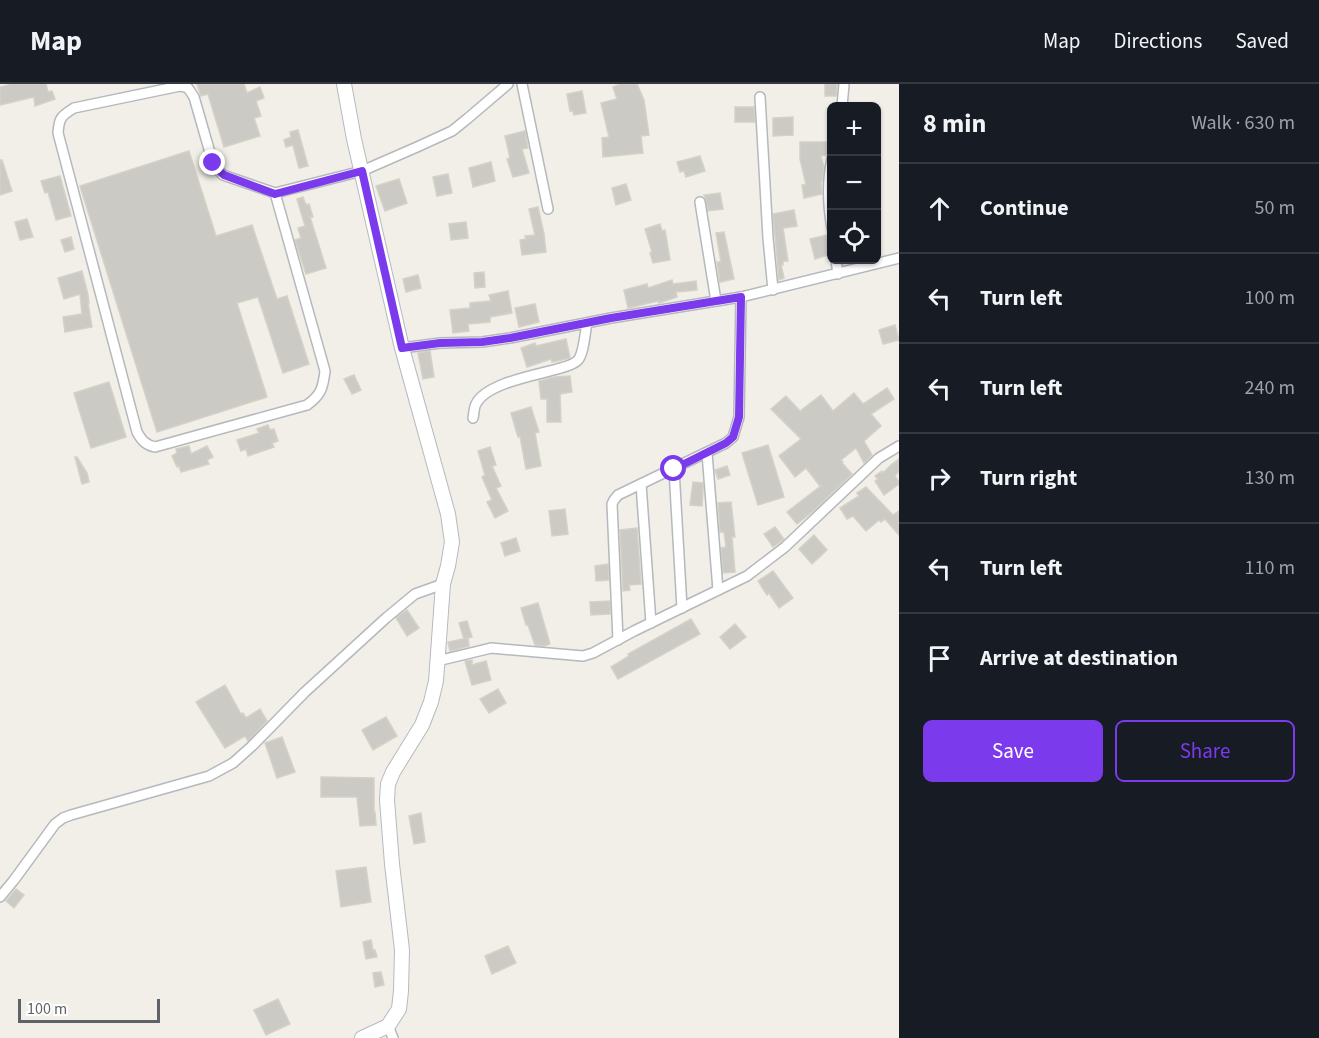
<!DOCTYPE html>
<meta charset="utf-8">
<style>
body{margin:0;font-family:"Source Sans 3",sans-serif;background:#242831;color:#f1f3f6}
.controls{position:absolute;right:18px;top:18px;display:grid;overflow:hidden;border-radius:9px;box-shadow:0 2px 4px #0004}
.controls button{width:54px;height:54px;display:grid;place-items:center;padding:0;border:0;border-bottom:2px solid #363941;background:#171b24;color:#f1f3f6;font:30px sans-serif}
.scale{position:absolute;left:18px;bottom:15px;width:142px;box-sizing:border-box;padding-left:6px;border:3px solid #5f6368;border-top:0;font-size:16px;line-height:21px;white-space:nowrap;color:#5f6368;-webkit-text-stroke:4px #fff;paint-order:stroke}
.stop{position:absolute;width:18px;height:18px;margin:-14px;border:4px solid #7c3aed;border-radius:50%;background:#fff}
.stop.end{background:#7c3aed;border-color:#fff;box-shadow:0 2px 6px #0008}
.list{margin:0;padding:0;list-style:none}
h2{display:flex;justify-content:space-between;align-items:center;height:78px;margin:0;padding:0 24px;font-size:26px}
h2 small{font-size:20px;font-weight:400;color:#9ea1a6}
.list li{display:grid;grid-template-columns:39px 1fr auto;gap:18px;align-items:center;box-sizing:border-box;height:90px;padding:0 24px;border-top:2px solid #363941}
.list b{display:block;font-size:22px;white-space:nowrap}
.list em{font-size:20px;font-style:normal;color:#9ea1a6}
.actions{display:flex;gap:12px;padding:18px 24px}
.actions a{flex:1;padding:14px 0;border:2px solid #7c3aed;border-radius:9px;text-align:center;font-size:21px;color:#7c3aed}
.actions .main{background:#7c3aed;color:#fff}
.icon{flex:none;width:33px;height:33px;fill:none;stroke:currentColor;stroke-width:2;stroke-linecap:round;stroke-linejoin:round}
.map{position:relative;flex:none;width:899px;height:954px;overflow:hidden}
header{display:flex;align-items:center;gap:36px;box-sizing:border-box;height:84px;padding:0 30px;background:#171b24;border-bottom:2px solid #363941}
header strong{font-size:28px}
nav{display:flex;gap:33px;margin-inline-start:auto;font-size:21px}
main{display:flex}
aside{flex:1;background:#171b24}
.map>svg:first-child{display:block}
.building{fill:#cccac5;stroke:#d6d1c6;stroke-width:1.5}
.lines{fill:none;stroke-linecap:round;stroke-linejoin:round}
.street-casing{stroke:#b5b8bc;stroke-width:12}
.secondary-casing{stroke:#b6babf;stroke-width:16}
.street{stroke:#fff;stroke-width:9}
.secondary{stroke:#fff;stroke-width:14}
.route{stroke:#7c3aed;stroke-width:8}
</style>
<header>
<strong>Map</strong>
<nav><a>Map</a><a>Directions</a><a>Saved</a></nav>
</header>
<main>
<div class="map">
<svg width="899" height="954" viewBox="0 0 899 954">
<rect width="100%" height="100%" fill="#f1efe8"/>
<g class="building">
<path d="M12,0H46L48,8L52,7L55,15L35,22L34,13L0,21V3Z"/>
<path d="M197,0H244L247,9L260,3L264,14L256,17L261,32L254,34L260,52L224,63L208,10L201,12Z"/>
<path d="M621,0H637L644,16L649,51L641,52L643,69L603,73L602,54L609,53L601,19L617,15L613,3Z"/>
<path d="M825,0H837L836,12H825Z"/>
<path d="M582,7L586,29L574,31L573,27H570L567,10Z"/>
<path d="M735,23H754L755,38H735Z"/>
<path d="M793,33V51L773,52V34Z"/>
<path d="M298,46L308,82L299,84L293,61L286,63L284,56L291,53L290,48Z"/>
<path d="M525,47L528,64L522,65L529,89L513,93L507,75L510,74L505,52Z"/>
<path d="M800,58H827V71L821,72L824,83L822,97H821L822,110L804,114L802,101H806L800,75Z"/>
<path d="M189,67L216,152L252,141L277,215L287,212L309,280L283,289L258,213L237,219L267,313L157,348L80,102Z"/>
<path d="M700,72L705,87L686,93L684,87L680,88L677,78Z"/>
<path d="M0,76H2L12,107L0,111Z"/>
<path d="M491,78L495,97L473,103L469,84Z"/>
<path d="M448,90L452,109L437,112L433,93Z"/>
<path d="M60,92L71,132L56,136L48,108L45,109L41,97Z"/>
<path d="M399,95L407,119L385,127L376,102Z"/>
<path d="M626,100L631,116L616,121L612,104Z"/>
<path d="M720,109L723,125L708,127L706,116L704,111Z"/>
<path d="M303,113L306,121L309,120L313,133H310L326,184L306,190L295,156L301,154L298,144L305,142L297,115Z"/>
<path d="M538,123L544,150L546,168L522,171L520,156L526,155L525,152L535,151L529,125Z"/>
<path d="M794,126L797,142L783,144L788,177H783V181H781L784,194L779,196L773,130Z"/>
<path d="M27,135L33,153L20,156L15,138Z"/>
<path d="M466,138L468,154L451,156L449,140Z"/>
<path d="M660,140L662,147L665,146L670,176L653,179L650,169L652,168L645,145Z"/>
<path d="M724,148L734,195L720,198L717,178H721L716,149Z"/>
<path d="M827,151L831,170L815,175L810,155Z"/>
<path d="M71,153L74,165L65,168L61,156Z"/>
<path d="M82,187L88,211L89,219H88L92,243L65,248L63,233L82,230L80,210L64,215L58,194Z"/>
<path d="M484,188L485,203L475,204L474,189Z"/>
<path d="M418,191L421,204L406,208L403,195Z"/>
<path d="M672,196L673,200L696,197L697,206L676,208L677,213L659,219L658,217L628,224L624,206L647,200L648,204Z"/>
<path d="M508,207L512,229L490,233V238L468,240L469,247L453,249L450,226L470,224V219L491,217L489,211Z"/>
<path d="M535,220L539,238L519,243L515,224Z"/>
<path d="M895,241L899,256L883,260L879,246Z"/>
<path d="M566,255L570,274L552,278L551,275L527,283L521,264L535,259L536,262Z"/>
<path d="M430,267L434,293L423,295L418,269Z"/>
<path d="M354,291L361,306L352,310L344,295Z"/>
<path d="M570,292L572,308L560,310L561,338H547V315H541L539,297L554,293Z"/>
<path d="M109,298L126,353L91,364L74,309Z"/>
<path d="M887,304L894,315L871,330L881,342L864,357L872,371L864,379L856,364L841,376L843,378L842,379L852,390L812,428L797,440L787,428L822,401L820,402L806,384L795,393L779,372L801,355L771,325L786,312L800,327L821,311L833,327L854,309L863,320Z"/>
<path d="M531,323L539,348L535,349L541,382L526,385L520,352L518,353L511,329Z"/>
<path d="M268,341L270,346L274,345L278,357L272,359L274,363L248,372L246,365L241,367L237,356L259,349L257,345Z"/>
<path d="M768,361L784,413L758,421L742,369Z"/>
<path d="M189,362L191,370L207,362L213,373L207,376L209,380L181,388L179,382L177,383L172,372L177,369L176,365Z"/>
<path d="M490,363L496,381L492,382L501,402L496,404L508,427L495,434L487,418L492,416L482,393L485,391L478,367Z"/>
<path d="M75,373H77L87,389L89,398L82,400Z"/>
<path d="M899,375V387L895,392L899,398V400L884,411L875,397L878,395L875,392L882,387L883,389L891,381Z"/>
<path d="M727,382L730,391L718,395L715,386Z"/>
<path d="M693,398L703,399V408L702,422L690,421Z"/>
<path d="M866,403L893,431L899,427V451L885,435L881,438L879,436L866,447L853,432L847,435L840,424L859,412L857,409Z"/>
<path d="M731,418L735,453H732L735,488L723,489L721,464L726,463L724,448H720L718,419Z"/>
<path d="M565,425L568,450L552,452L549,427Z"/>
<path d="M775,443L784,455L773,463L764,450Z"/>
<path d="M637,444L641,500L629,501L630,506L623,507L620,446Z"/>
<path d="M814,451L827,466L812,480L799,465Z"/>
<path d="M516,454L520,467L505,472L501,459Z"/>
<path d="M608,480L609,496L596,497L595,482Z"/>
<path d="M773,487L793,514L779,524L769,509L767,511L758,497Z"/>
<path d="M610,517V530L591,531L590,518Z"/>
<path d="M538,519L550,560L544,562L535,561L528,541H526L521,524Z"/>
<path d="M407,526L419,544L407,552L396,534Z"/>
<path d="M691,535L700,550L618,595L611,583L629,572L628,570Z"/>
<path d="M467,537L472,553L464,555L459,539Z"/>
<path d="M735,540L746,553L730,565L720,553Z"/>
<path d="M468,554L469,562L450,567L448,558Z"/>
<path d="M472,576V581L486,577L491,596L472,601L465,577Z"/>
<path d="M225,601L241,630L243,629L246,634L260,625L267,637L248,657L245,652L225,664L196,618Z"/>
<path d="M498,605L506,619L489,629L480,615Z"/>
<path d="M386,633L397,652L373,666L362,646Z"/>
<path d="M282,653L295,688L277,694L265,659Z"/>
<path d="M321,693L374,694V728H375L376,741L360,742L357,713H321Z"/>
<path d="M421,729L425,758L414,760L409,732Z"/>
<path d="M366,783L371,818L341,823L336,787Z"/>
<path d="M16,805L24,811L14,824L6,817Z"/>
<path d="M371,856L373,866H375L377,873L366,875L363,858Z"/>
<path d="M508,862L516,879L492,890L485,872Z"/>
<path d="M381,888L384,901L375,903L373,889Z"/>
<path d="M278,915L290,940L266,951L254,926Z"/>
</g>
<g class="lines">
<defs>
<g id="street">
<path d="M522,0L548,125"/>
<path d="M180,2L188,4L194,13L213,79L217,85L223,91L275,109L325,287C323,304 321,311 307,321L155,363C146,361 142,357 137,348L58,49C59,34 61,32 74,24Z"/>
<path d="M760,13L768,154L773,206"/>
<path d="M842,22L844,0"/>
<path d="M832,75C827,97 828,122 832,144"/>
<path d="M275,109L362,87L417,63L452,47L467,35L508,0"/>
<path d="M700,118L716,217"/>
<path d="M836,176L838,190"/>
<path d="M402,264L440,259L482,258L510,254L611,234L741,213L899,174"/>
<path d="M473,334C474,329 474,323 476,320C486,299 537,291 557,285C564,283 574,281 578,276C584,269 585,248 587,239"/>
<path d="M707,369L718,506"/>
<path d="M674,385L682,524"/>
<path d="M641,400L651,539"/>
<path d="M618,556L612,420L614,416L618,411L726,359L733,353L739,333L741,213"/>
<path d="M437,577L491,564L583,572L593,569L634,547L747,492L785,463L879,374L899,362"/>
<path d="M0,813L14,796L55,740L63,734L71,731L209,692L233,679L252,662L305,608L386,534L415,510L443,500"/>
<path d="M388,942L393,954"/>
</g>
<path id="secondary" d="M344,0L354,55L402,264L448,430L452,458L448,482L443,500L436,597L431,618L422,641L393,688L388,700L387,716L392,780L402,866L401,907L399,925L388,942L362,954"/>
</defs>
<use href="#street" class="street-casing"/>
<use href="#secondary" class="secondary-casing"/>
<use href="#street" class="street"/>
<use href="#secondary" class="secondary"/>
</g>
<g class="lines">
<path class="route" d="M213,79L217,85L224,91L275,110L362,87L402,264L440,259L482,258L510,254L611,234L741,213L739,333L733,353L726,359L674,385"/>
</g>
</svg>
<div class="controls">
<button>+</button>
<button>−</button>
<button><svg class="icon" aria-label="locate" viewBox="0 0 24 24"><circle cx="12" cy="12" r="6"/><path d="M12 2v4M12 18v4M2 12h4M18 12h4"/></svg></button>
</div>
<div class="scale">100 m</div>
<div class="stop" style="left:674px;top:385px"></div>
<div class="stop end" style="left:213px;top:79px"></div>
</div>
<aside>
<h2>8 min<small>Walk · 630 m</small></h2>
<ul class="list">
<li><svg class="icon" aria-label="ahead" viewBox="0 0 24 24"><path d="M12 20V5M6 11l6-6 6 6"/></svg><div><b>Continue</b></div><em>50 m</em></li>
<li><svg class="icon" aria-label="left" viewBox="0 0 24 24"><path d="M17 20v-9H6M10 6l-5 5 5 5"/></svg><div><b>Turn left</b></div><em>100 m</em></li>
<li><svg class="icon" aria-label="left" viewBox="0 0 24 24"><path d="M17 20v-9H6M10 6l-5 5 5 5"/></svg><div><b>Turn left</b></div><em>240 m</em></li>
<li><svg class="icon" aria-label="right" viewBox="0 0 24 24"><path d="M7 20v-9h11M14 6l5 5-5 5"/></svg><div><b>Turn right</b></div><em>130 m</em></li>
<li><svg class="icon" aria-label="left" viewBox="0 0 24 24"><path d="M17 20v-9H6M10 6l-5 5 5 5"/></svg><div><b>Turn left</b></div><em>110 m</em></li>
<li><svg class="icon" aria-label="arrive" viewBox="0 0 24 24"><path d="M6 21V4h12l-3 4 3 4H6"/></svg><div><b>Arrive at destination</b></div></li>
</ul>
<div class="actions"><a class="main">Save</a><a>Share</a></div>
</aside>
</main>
